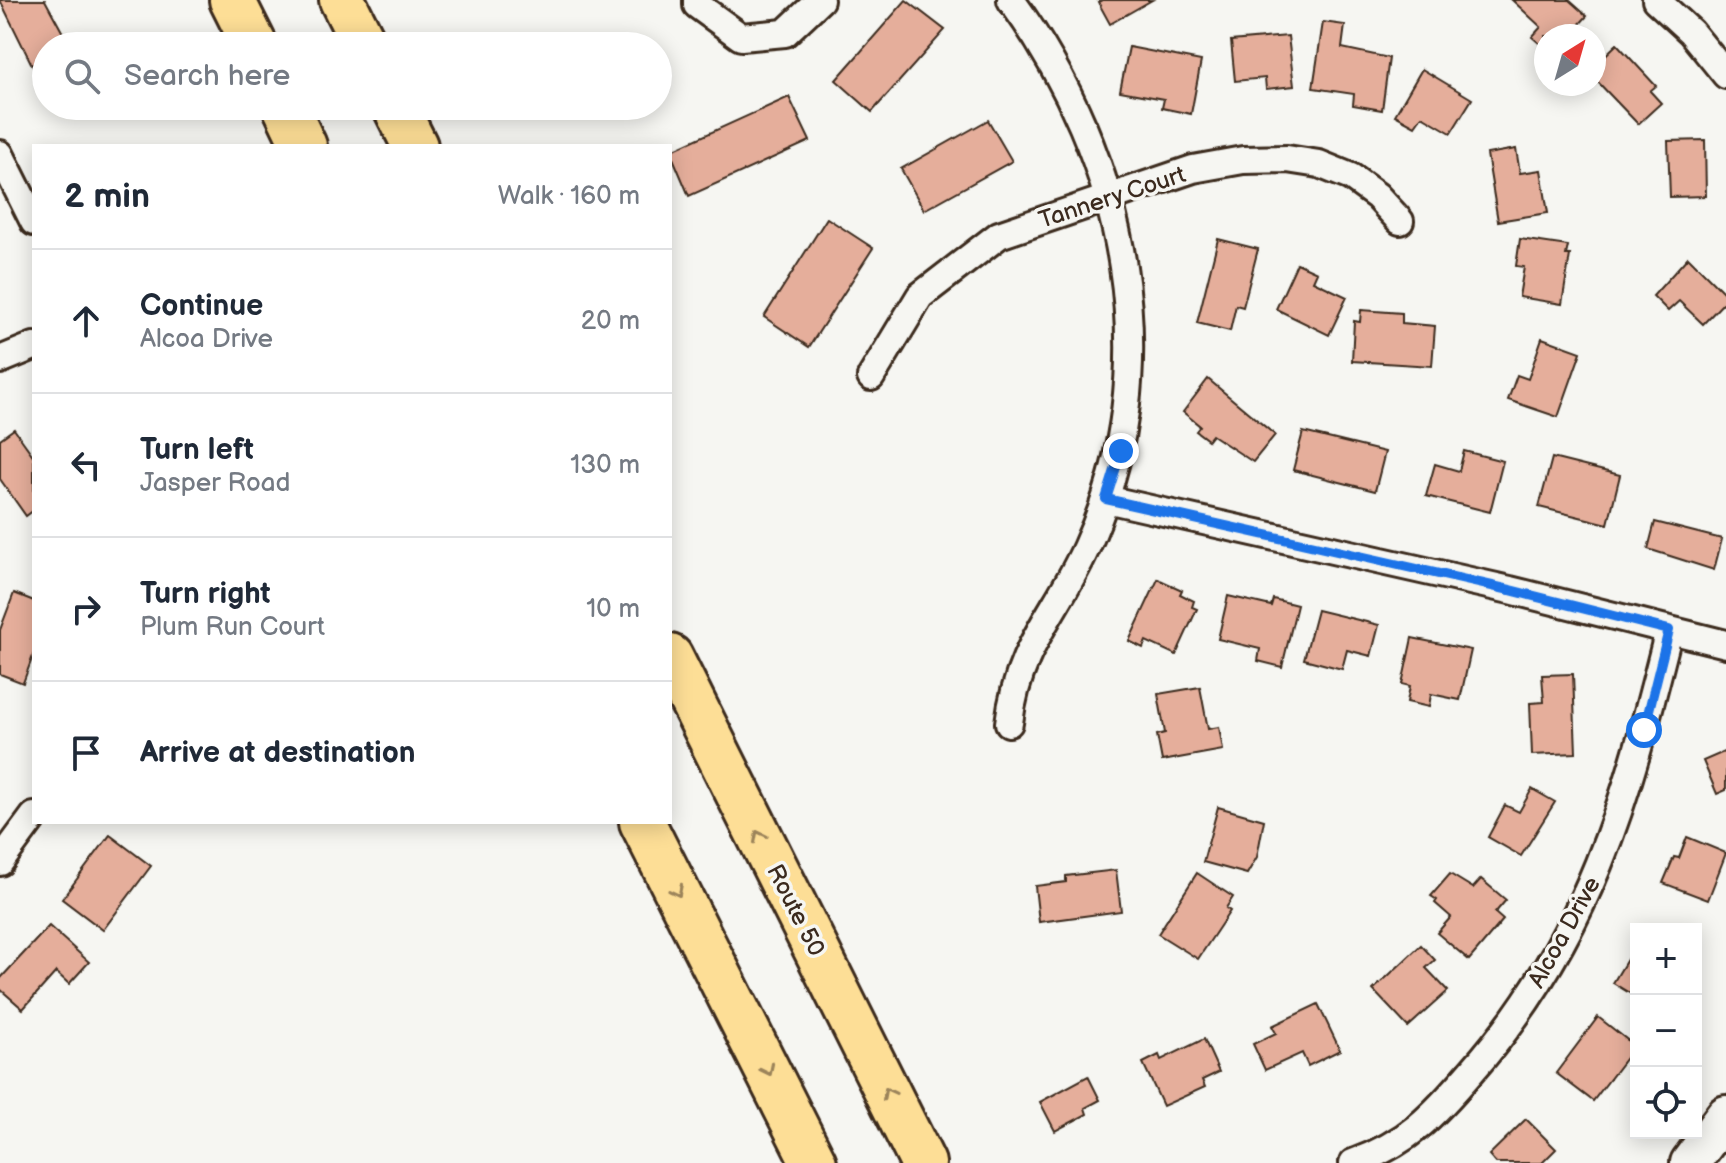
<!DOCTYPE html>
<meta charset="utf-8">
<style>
body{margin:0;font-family:"Balsamiq Sans",sans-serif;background:#f2f2f3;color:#1f2937}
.controls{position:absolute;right:24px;bottom:24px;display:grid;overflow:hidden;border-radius:0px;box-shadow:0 4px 20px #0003}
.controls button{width:72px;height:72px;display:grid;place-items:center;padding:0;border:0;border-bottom:2px solid #e0e1e3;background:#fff;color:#1f2937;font:40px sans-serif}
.compass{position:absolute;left:1534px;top:24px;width:72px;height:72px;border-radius:50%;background:#fff;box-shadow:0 4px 20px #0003;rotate:37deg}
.stop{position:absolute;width:24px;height:24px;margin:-18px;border:6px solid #1a73e8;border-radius:50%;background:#fff}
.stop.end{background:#1a73e8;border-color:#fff;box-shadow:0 2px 8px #0008}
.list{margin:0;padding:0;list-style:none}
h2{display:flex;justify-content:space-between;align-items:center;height:104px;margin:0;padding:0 32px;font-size:34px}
h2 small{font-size:26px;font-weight:400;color:#747a83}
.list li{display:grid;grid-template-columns:52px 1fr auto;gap:24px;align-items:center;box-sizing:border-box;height:144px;padding:0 32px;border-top:2px solid #e0e1e3}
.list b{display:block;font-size:30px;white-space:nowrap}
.list p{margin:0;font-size:26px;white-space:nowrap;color:#747a83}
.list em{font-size:26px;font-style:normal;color:#747a83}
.icon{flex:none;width:44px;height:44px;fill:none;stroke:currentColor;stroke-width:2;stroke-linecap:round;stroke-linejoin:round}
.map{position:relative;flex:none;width:1726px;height:1163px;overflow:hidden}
.search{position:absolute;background:#fff;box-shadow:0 4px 20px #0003;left:32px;top:32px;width:640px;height:88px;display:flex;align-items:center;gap:20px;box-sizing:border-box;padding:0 28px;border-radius:44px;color:#747a83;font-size:30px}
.panel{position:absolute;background:#fff;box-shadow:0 4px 20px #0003;left:32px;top:144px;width:640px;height:680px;border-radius:0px}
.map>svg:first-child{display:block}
.building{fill:#e5ae9b;stroke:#3b2a1e;stroke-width:2}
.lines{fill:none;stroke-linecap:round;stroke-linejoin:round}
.minor-casing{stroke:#3b2a1e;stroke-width:32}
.secondary-casing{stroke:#3b2a1e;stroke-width:44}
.trunk-casing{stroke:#3b2a1e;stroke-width:50}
.minor{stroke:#f6f6f2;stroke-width:26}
.secondary{stroke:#f6f6f2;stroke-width:38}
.trunk{stroke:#fdde96;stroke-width:44}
.oneway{stroke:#9c845a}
.route{stroke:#1a73e8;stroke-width:10}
.labels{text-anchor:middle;stroke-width:7;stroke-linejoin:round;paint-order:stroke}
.street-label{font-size:24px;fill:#3b2a1e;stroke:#f6f6f2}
</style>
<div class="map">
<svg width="1726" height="1163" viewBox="0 0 1726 1163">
<rect width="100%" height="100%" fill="#f6f6f2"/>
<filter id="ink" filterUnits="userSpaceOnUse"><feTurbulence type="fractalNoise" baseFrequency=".0125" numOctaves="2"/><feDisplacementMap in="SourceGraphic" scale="16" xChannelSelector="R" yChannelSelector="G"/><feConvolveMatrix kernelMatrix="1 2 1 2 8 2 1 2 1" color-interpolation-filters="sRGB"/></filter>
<g filter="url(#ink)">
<g class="building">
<path d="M0,0H45L70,46H46V60L33,67Z"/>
<path d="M906,0L945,30L872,112L836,80Z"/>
<path d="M1102,0H1152L1110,24L1098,2Z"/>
<path d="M1512,0H1569L1587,16L1569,36H1546V49L1532,37L1541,27Z"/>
<path d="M1323,22L1345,25L1342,48L1389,58L1382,110L1353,105L1354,94L1313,88Z"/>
<path d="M1288,36L1294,86L1266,89L1265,78L1235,81L1231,41Z"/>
<path d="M1617,44L1656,86L1650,91L1661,103L1638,124L1594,78V66Z"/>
<path d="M1129,47L1201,61L1191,114L1162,108L1164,99L1120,91Z"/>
<path d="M1422,69L1472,99L1451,133L1422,116L1415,126L1395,115Z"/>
<path d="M789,97L810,141L689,196L670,151Z"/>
<path d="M988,120L1012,161L924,210L901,169Z"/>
<path d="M1705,140L1706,196L1670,197L1668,141Z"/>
<path d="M1516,149L1520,173L1541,170L1548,213L1498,221L1487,154Z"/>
<path d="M827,218L873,248L809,347L764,317Z"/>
<path d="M1218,239L1258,249L1243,307L1236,305L1230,331L1197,323Z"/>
<path d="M1520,239L1568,246L1566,255H1570L1562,304L1519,297L1524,267L1516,266Z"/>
<path d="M1688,257L1726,295V300L1703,324L1679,301L1668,311L1653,296Z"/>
<path d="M1297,263L1317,272L1313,281L1347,297L1329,335L1276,309Z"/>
<path d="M1361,310L1402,313V323L1435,326L1432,366L1352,361L1354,321L1360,322Z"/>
<path d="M1542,338L1581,352L1558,417L1508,400L1517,375L1528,379Z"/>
<path d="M1208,379L1275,435L1253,462L1212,435L1208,440L1196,431L1200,426L1183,412Z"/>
<path d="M14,429L34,457V510L26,516L0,479V439Z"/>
<path d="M1303,432L1385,452L1375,491L1293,470Z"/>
<path d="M1464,451L1503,461L1490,512L1426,496L1435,464L1459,471Z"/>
<path d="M1552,458L1620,475L1608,524L1539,507Z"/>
<path d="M1655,522L1722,539L1714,570L1648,549Z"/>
<path d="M1158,579L1182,590L1180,594L1194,601L1192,607L1197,609L1176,655L1146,641L1143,648L1129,641Z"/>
<path d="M14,593L34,601V653L23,683L0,674V630Z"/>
<path d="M1228,596L1271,606L1273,599L1297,605L1282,667L1258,661L1260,649L1218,639Z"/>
<path d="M1317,610L1379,625L1371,656L1347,650L1342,669L1304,659Z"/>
<path d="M1412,638L1471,650L1460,700L1431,694L1429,707L1407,702L1410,686L1402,684Z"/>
<path d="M1573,674L1576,753L1532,755L1530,703L1544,702L1542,675Z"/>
<path d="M1200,687L1208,729L1219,727L1223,750L1162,761L1157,735L1165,733L1158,694Z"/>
<path d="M1726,751V790L1717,794L1703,761Z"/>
<path d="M1532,789L1555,802L1521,856L1488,837L1505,805L1519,812Z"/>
<path d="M1218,807L1264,820L1257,857L1247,874L1203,862Z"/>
<path d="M110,835L151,866L103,930L62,899Z"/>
<path d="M1687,837L1726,853L1708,900L1663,883L1674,857L1679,858Z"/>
<path d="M1116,870L1121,911L1039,922L1035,886L1066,882V876Z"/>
<path d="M1197,873L1233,897L1226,908L1230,911L1198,959L1158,934Z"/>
<path d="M1450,874L1473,888L1481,879L1506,900L1495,913L1503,920L1469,960L1437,933L1451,917L1435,903L1437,900L1431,896Z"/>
<path d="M49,926L89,962L69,984L56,972L23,1009L0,989V979Z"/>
<path d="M1421,945L1435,960L1426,968L1448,991L1408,1027L1373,990Z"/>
<path d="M1632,951L1636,953V997L1613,983Z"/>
<path d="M1318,1004L1340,1050L1308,1066L1302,1053L1265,1070L1253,1044L1276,1033L1272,1026Z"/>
<path d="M1598,1017L1635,1046L1593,1101L1556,1073Z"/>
<path d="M1204,1039L1219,1072L1202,1080L1205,1087L1163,1106L1143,1063L1159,1055L1161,1060Z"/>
<path d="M1088,1076L1100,1100L1085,1108L1087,1114L1055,1131L1040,1102Z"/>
<path d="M1526,1119L1556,1149L1542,1163H1496L1489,1155Z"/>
</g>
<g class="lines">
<defs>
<g id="minor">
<path d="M697,0V5L741,37L785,33L820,0"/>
<path d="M1656,0L1691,32L1726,75"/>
<path d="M0,154L34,222"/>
<path d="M0,360L34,346"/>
<path d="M871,377L920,296L999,235L1193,169L1243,160L1287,159L1319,164L1351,177L1377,196L1400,221"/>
<path d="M1106,499L1510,590L1726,644"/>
<path d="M1009,723C1018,646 1056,614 1086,548C1169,367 1126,158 1011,0"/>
<path d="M0,862L34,816"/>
<path d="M1353,1163C1408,1143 1433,1116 1471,1072C1589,938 1627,799 1669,630"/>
</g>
<path id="secondary" d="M1690,1163L1726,1115"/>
<g id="trunk">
<path d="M232,0L255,46"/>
<path d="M342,0L365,46"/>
<path d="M285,106L304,146"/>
<path d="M395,106L415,146"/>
<path d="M670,657L923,1163"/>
<path d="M642,822L814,1163"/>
</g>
</defs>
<use href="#minor" class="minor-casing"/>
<use href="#secondary" class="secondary-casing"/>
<use href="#trunk" class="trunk-casing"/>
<use href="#minor" class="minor"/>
<use href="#secondary" class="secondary"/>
<use href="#trunk" class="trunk"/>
</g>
<defs><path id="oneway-chevron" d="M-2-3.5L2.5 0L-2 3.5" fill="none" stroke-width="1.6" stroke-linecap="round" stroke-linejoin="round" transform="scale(2)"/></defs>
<g class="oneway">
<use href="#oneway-chevron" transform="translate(759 836) rotate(-117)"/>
<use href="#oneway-chevron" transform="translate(677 891) rotate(63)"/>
<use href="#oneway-chevron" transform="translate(768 1070) rotate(64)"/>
<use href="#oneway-chevron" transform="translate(888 1093) rotate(-117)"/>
</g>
</g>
<g class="lines" filter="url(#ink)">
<path class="route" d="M1121,451L1106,499L1510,590L1669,630L1644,730"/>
</g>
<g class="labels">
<g class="street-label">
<text transform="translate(1112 197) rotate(-18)" y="8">Tannery Court</text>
<text transform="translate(796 910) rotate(63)" y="8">Route 50</text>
<text transform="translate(1564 932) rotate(-61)" y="8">Alcoa Drive</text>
</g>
</g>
</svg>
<div class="controls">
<button>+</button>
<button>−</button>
<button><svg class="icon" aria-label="locate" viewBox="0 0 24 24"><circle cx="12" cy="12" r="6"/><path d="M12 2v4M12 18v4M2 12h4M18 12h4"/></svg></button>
</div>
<svg class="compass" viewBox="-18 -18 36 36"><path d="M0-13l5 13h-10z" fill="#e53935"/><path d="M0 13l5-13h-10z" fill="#747a83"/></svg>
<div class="stop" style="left:1644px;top:730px"></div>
<div class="stop end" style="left:1121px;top:451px"></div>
<div class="search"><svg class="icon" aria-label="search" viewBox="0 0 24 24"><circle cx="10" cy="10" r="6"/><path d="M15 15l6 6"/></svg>Search here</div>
<section class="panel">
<h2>2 min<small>Walk · 160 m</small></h2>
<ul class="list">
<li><svg class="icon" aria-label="ahead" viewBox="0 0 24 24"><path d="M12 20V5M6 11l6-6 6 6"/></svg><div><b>Continue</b><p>Alcoa Drive</p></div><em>20 m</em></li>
<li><svg class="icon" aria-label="left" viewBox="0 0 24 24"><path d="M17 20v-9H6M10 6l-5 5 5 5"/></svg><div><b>Turn left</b><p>Jasper Road</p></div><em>130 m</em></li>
<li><svg class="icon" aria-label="right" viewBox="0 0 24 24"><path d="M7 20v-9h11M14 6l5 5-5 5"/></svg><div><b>Turn right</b><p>Plum Run Court</p></div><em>10 m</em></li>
<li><svg class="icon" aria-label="arrive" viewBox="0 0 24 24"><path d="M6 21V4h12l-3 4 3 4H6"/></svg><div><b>Arrive at destination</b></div></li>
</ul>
</section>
</div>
